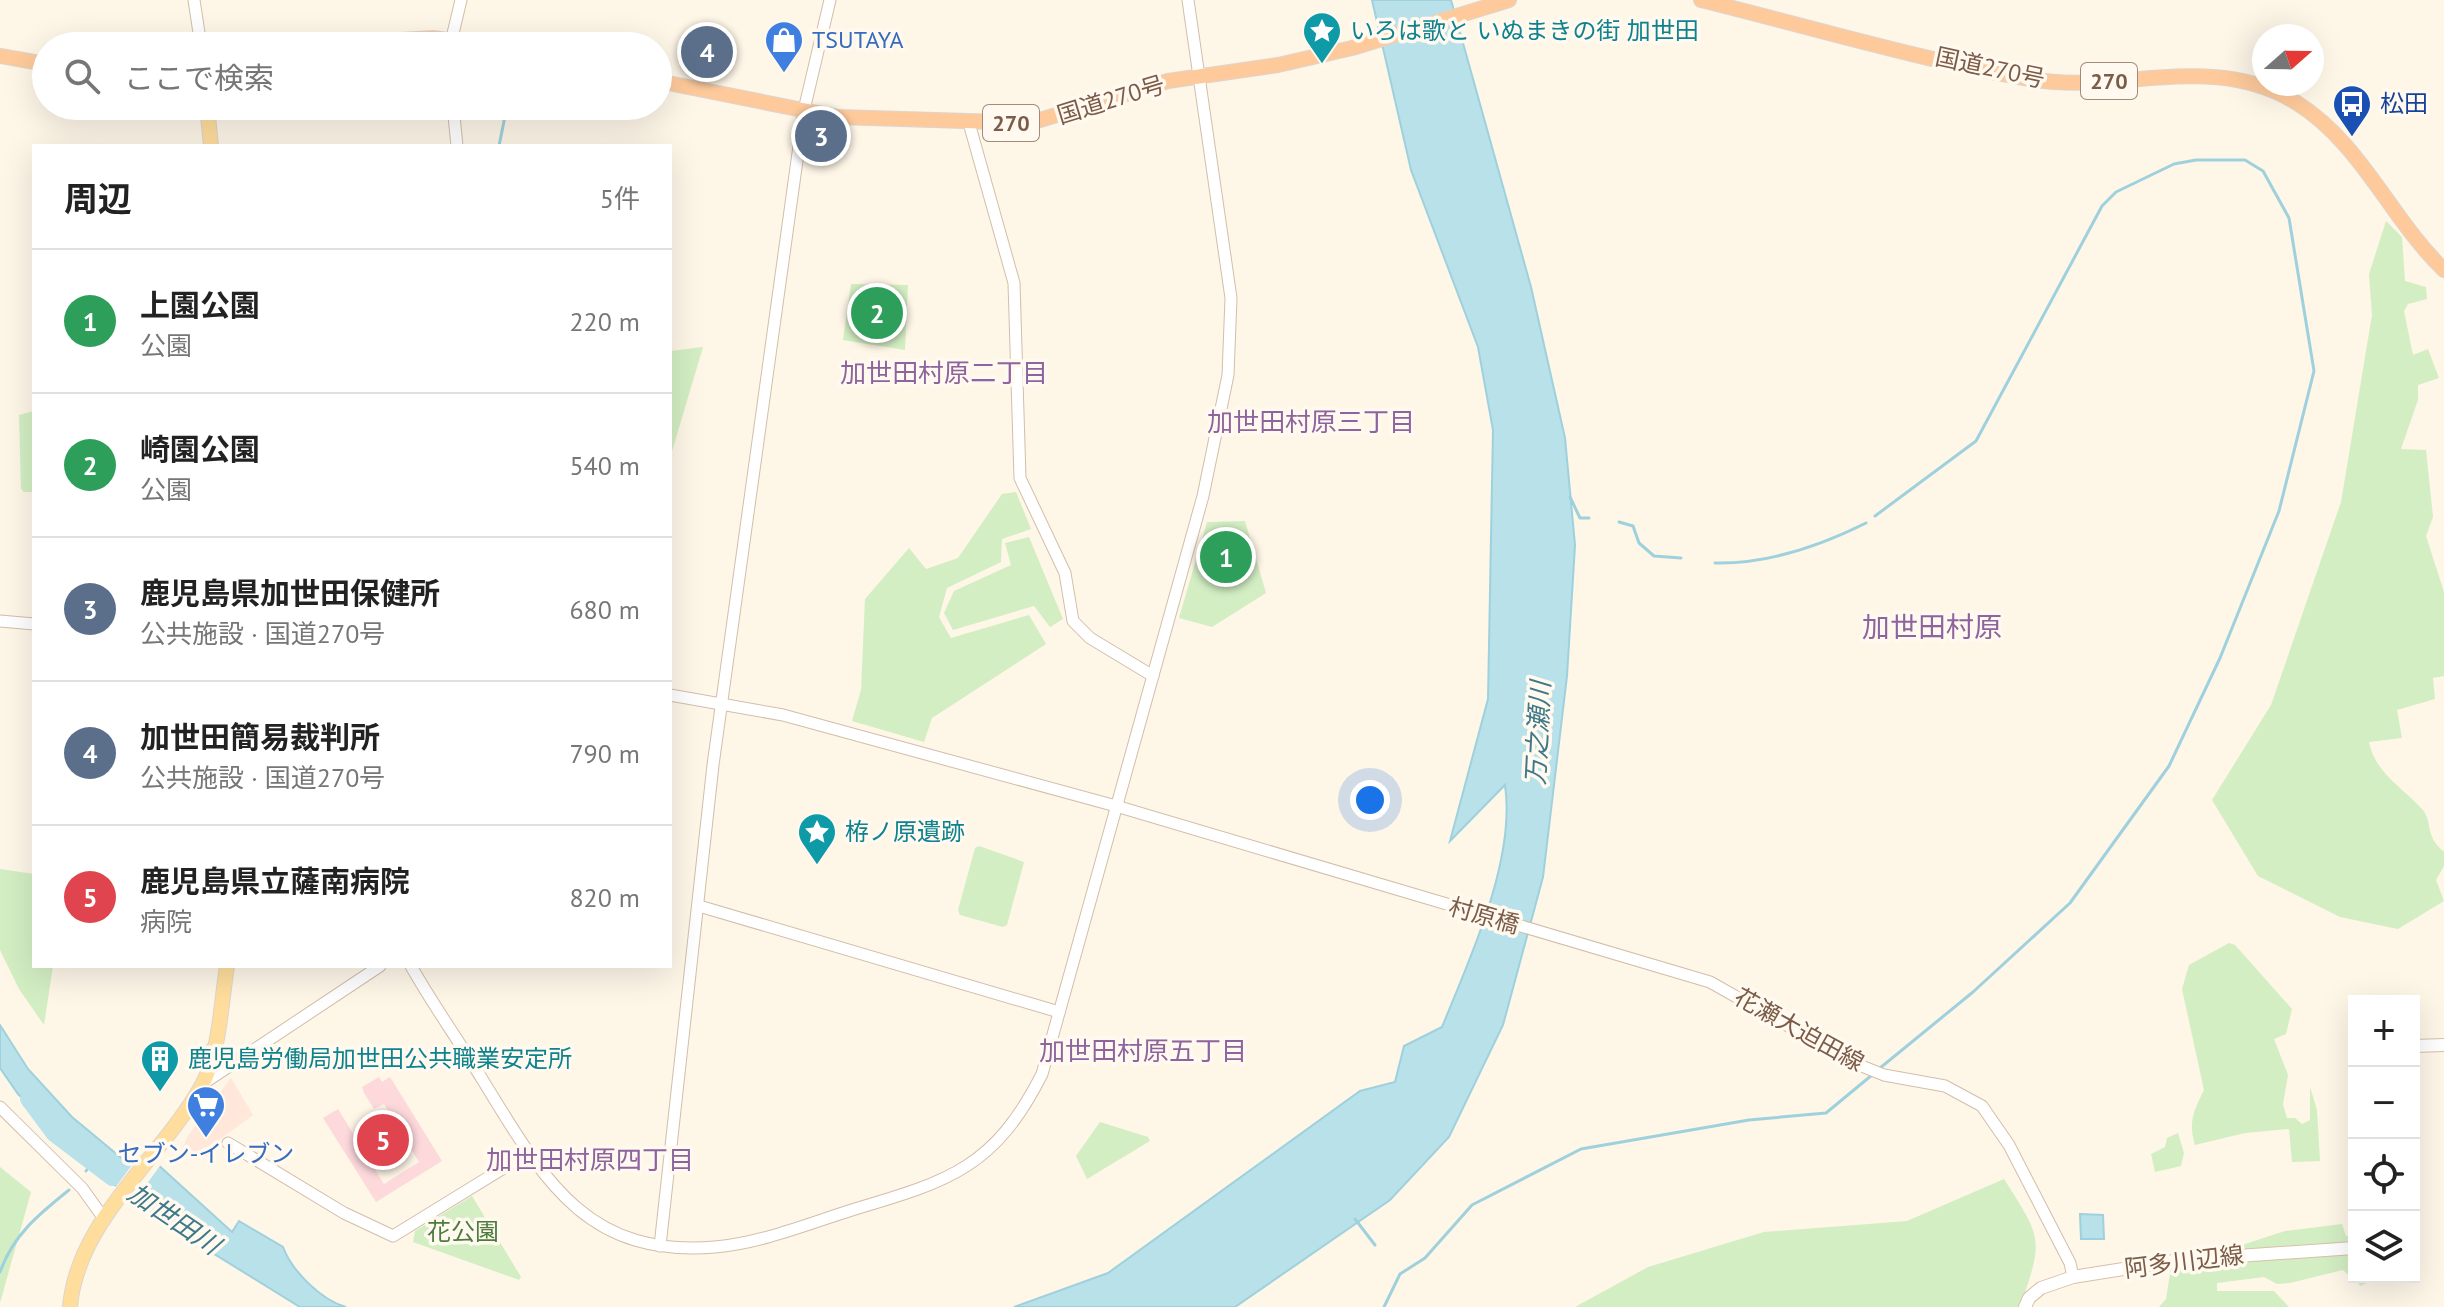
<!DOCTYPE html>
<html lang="ja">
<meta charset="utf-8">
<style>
body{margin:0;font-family:"PT Sans","Noto Sans JP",sans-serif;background:#f6f6f6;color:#222}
.controls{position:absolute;right:24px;bottom:24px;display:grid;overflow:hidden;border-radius:0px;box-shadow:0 8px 32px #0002}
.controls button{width:72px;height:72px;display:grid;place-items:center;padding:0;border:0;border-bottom:2px solid #e0e0e0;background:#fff;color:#222;font:40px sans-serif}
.compass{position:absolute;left:2252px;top:24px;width:72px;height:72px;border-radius:50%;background:#fff;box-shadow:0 8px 32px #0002;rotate:70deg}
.you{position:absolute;left:1370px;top:800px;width:28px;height:28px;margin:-20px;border:6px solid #fff;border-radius:50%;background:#1a73e8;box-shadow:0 0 0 12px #1a73e833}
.badge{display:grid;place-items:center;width:52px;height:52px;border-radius:50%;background:#804530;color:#fff;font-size:26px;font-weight:700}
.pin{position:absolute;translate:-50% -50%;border:4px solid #fff;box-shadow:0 2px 8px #0006}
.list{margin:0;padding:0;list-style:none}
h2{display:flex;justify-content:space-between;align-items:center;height:104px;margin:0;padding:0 32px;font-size:34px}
h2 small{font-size:26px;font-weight:400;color:#767676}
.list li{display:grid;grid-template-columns:52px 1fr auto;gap:24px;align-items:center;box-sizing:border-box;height:144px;padding:0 32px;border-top:2px solid #e0e0e0}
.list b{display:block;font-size:30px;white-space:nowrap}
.list p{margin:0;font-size:26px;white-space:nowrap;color:#767676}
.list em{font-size:26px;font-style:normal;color:#767676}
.icon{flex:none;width:44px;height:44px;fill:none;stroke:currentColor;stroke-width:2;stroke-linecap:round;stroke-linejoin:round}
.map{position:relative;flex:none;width:2444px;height:1307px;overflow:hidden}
.search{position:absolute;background:#fff;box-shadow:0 8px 32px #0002;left:32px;top:32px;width:640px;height:88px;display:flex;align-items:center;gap:20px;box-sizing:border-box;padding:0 28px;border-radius:44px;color:#767676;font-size:30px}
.panel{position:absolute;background:#fff;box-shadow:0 8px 32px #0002;left:32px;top:144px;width:640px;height:824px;border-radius:0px}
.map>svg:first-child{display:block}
.commercial{fill:#ffe7da}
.medical{fill:#fdd9dc}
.green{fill:#d3eec3}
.water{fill:#b9e1ea;stroke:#9ed1dd;stroke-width:2}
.pier{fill:#fef6e7}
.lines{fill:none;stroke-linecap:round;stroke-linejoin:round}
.stream{stroke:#9ed1dd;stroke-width:3}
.river{stroke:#b9e1ea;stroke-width:16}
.tertiary-casing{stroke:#d2beab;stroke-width:13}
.secondary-casing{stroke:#d8c0aa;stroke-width:14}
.primary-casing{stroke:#ddd5cf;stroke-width:16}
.trunk-casing{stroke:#ddd5cf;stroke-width:16}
.tertiary{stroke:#fff;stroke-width:11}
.secondary{stroke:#fff;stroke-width:12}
.primary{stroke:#ffde9d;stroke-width:14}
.trunk{stroke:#feca9b;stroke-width:14}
.labels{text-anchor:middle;stroke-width:7;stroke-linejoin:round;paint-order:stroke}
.shield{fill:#fff9ef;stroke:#a38b7a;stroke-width:2}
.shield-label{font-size:22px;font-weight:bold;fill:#7b5c48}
.culture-label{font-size:24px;fill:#0d838f;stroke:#fff9ef;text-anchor:start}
.shop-label{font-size:24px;fill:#366cbe;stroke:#fff9ef;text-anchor:start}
.street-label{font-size:24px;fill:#7b5c48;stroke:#fff9ef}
.transit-label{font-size:24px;fill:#164399;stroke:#fff9ef;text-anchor:start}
.park-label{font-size:24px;fill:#4c7b3c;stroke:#fff9ef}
.neighbourhood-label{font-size:26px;fill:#8d649e;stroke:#fff9ef}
.water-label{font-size:26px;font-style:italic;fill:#3d7989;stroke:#fff9ef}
.quarter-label{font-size:28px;fill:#8d649e;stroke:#fff9ef}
</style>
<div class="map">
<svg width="2444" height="1307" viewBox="0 0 2444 1307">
<rect width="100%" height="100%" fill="#fef6e7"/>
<path class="commercial" d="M231,1078L253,1115L197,1156L180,1153L188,1136Z"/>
<path class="medical" d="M379,1077L382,1082L390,1077L442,1161L376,1202L323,1118L338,1109L384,1184L419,1162L384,1104L374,1109L364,1093L362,1087Z"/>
<g class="green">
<path d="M2386,221L2402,237L2405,281L2426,287L2427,299L2408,304L2404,311L2413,355L2428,349L2439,378L2418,385V400L2401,449L2426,450L2433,517L2426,536L2444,592V676L2433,678L2435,699L2397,710L2402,738L2369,742C2375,773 2402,787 2422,809C2434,823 2423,834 2444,852V866L2436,880L2444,901L2398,929L2340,917L2258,876L2212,800L2271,705L2341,502L2372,315L2369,274Z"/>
<path d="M851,284L908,285L905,350L843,340Z"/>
<path d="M703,347L670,458V351Z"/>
<path d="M34,411V492H24L21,489L19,415Z"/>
<path d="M1016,492L1031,529L1002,539L1001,562L947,588L939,617L951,638L1029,615L1046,644L932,718L924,742L852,721L861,690L865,599L909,548L926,569L958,558L1002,494Z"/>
<path d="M1245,521L1266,593L1212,627L1179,618L1207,522Z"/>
<path d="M1029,537L1063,619L1050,627L1034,606L953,630L944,613L954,591L1011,565L1005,543Z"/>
<path d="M979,846L1024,862L1007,925L1003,927L960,915L958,910L975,848Z"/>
<path d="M0,869L34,874V966H53L44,1025L19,989L0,950Z"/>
<path d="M2229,943L2235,945L2292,1009L2286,1034L2274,1039L2288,1075L2283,1104L2287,1118H2295L2302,1124L2310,1120V1087L2317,1110L2320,1161L2292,1162L2289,1129L2245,1133L2195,1145C2188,1122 2194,1110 2204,1090L2182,989L2189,965Z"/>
<path d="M1100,1122L1148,1137L1150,1141L1087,1179L1076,1156Z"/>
<path d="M2178,1133L2184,1153L2181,1166L2155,1172L2151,1154L2165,1147L2167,1138Z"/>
<path d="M0,1167L31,1192L0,1303Z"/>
<path d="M2004,1179C2042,1239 2044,1238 2020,1307H1575L1648,1267L1764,1232L1907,1221Z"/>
<path d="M472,1196L521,1277L519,1280L413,1242L415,1231Z"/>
<path d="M2342,1224L2346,1236L2354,1235V1277H2378L2361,1286L2343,1270L2290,1283L2277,1284L2264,1277L2217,1283V1291H2274L2289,1307H2159L2166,1299L2171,1268L2285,1231Z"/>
</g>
<g class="water">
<path d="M1372,0H1451L1531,287L1565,438L1575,545L1567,676L1543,877L1503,1025L1449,1137L1390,1200L1235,1307H1014L1108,1273L1360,1091L1395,1082L1404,1046L1442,1027C1470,958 1516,860 1505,785L1450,841L1488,699L1493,430L1478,347L1411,170Z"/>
<path d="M0,1025L28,1069L72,1117L125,1161L155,1162L232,1232L239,1221L283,1247C292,1271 321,1300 346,1307H300L185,1236L108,1180L18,1094L0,1068Z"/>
<path d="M2080,1214L2103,1215L2104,1239H2081Z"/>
</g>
<path class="pier" d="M138,1157L156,1158L162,1163L133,1203L114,1189Z"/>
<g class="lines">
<g class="stream">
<path d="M499,146L507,106"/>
<path d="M1570,497L1580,518H1589"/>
<path d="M1875,516L1976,441L2102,206L2116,192L2174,164L2196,160H2245L2263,171L2289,218L2314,371L2279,511L2220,658L2169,766L2070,903L1973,992L1880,1068"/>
<path d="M1619,522L1633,526L1639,543L1654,556L1681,558"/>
<path d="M1715,563C1766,564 1820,546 1866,523"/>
<path d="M86,1171L91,1164"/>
<path d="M1355,1219L1375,1245"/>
<path d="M0,1272C13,1235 39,1214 69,1190"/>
<path d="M1384,1307L1400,1274L1425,1258L1472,1205L1581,1149L1749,1120L1826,1113L1872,1075"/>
</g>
<path class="river" d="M28,1099L54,1134L112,1178"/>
<defs>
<g id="tertiary">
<path d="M194,0L201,46"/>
<path d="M450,46L461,0"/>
<path d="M453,106L457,146"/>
<path d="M969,123L1014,283L1020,478L1065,573L1073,621L1090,638L1153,676"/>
<path d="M0,621L34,624"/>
<path d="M670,695L783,715L1116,806L1710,982L1854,1063L1884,1075L1945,1086L1982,1106L2009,1145L2070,1263L2073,1277"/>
<path d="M699,906L1059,1012"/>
<path d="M411,966C433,1005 459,1041 482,1079C542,1176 584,1258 715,1247C762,1243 810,1223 855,1209C950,1181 995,1167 1042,1074L1203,496L1228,375L1231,298L1188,0"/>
<path d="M204,1083L380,966"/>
<path d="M0,1107L82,1188L105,1220"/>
<path d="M228,1143L344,1213L393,1236L528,1153"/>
<path d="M660,1246L713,765L804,110L830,0"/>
</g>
<g id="secondary">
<path d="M2414,1046L2444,1045"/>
<path d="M2025,1307L2029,1298L2041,1288L2073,1277L2180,1260L2354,1248"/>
</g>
<g id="primary">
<path d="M207,106L211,146"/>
<path d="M212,1050L219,1059L234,1062"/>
<path d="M70,1307C77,1221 161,1158 201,1087C220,1053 221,1003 227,966"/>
</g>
<g id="trunk">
<path d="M1701,0C1810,27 1920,60 2030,79C2121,95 2212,50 2297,103C2362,144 2390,218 2444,270"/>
<path d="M307,46L433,38L490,46"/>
<path d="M0,56L46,64"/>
<path d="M658,81L838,117L1030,123L1168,81L1278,65L1352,48L1509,0"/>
</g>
</defs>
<use href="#tertiary" class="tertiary-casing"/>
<use href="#secondary" class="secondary-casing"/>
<use href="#primary" class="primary-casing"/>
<use href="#trunk" class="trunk-casing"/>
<use href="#tertiary" class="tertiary"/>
<use href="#secondary" class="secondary"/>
<use href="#primary" class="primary"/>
<use href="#trunk" class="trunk"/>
</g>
<defs>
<symbol id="sight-pin" viewBox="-11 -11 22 30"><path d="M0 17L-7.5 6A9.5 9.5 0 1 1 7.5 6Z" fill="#0f9aa8" stroke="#fff9ef"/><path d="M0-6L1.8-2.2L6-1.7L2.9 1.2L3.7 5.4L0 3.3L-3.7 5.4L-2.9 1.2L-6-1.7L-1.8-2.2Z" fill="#fff"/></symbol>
<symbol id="shop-pin" viewBox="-11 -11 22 30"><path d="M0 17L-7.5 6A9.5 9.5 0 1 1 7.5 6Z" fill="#3f7fe0" stroke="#fff9ef"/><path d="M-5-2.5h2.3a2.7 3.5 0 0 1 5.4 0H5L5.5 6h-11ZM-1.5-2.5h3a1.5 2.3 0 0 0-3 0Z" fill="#fff"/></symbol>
<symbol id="bus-pin" viewBox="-11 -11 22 30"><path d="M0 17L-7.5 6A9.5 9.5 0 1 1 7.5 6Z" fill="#1a4fb4" stroke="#fff9ef"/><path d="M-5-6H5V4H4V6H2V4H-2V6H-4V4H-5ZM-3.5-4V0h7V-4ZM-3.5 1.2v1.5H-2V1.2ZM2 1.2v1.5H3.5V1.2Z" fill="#fff"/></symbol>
<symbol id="building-pin" viewBox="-11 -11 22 30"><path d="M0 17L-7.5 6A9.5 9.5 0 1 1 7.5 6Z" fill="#0f9aa8" stroke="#fff9ef"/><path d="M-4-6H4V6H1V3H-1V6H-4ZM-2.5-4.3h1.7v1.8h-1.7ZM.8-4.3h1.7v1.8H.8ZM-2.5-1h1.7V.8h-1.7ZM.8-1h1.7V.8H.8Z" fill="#fff"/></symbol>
<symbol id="supermarket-pin" viewBox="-11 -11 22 30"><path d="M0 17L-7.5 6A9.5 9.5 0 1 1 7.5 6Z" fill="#3f7fe0" stroke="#fff9ef"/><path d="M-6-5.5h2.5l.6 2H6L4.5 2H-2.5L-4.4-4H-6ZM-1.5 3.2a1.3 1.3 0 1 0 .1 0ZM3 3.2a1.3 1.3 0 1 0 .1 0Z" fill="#fff"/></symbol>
</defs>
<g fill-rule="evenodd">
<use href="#sight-pin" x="1300" y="9" width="44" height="60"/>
<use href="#shop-pin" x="762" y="18" width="44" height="60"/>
<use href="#bus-pin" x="2330" y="82" width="44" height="60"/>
<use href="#sight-pin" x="795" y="810" width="44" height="60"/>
<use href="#building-pin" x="138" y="1037" width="44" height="60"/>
<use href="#supermarket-pin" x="184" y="1083" width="44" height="60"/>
</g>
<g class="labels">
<g class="shield">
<rect x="2081" y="63" width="56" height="36" rx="6"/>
<rect x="983" y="105" width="56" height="36" rx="6"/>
</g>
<g class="shield-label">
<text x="2109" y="89">270</text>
<text x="1011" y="131">270</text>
</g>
<g class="culture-label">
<text x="1350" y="39">いろは歌と いぬまきの街 加世田</text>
<text x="845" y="840">栫ノ原遺跡</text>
<text x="188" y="1067">鹿児島労働局加世田公共職業安定所</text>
</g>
<g class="shop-label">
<text x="812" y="48">TSUTAYA</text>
<text x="206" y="1162" text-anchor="middle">セブン-イレブン</text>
</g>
<g class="street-label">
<text transform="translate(1990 68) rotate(12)" y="8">国道270号</text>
<text transform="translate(1111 100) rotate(-17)" y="8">国道270号</text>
<text transform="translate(1484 916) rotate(16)" y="8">村原橋</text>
<text transform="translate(1799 1030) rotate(29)" y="8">花瀬大迫田線</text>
<text transform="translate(2184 1262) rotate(-7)" y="8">阿多川辺線</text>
</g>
<g class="transit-label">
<text x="2380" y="112">松田</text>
</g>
<g class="park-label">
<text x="463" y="1240">花公園</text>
</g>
<g class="neighbourhood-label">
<text x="944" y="382">加世田村原二丁目</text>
<text x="1311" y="431">加世田村原三丁目</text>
<text x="1143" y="1060">加世田村原五丁目</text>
<text x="590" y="1169">加世田村原四丁目</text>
</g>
<g class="water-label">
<text transform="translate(1538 733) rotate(-87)" y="9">万之瀬川</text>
<text transform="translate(174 1219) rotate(34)" y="9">加世田川</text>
</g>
<g class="quarter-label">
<text x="1932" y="637">加世田村原</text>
</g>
</g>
</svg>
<div class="controls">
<button>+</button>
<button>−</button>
<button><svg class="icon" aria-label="locate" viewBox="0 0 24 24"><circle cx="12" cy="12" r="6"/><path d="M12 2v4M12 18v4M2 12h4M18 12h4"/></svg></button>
<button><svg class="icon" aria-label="layers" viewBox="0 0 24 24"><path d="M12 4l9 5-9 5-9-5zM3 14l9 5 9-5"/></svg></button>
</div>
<svg class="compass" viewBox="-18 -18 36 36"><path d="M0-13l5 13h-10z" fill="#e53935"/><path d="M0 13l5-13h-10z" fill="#767676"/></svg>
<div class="you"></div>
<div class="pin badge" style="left:1226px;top:557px;background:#2e9e5b">1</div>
<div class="pin badge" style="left:877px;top:313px;background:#2e9e5b">2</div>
<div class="pin badge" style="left:821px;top:136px;background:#5c6f8a">3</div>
<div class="pin badge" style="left:707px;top:52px;background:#5c6f8a">4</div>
<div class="pin badge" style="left:383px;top:1140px;background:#e0444e">5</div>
<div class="search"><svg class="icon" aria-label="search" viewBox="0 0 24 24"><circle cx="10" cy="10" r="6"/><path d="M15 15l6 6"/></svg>ここで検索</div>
<section class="panel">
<h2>周辺<small>5件</small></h2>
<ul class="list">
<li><span class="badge" style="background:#2e9e5b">1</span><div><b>上園公園</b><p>公園</p></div><em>220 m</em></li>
<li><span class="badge" style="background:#2e9e5b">2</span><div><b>崎園公園</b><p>公園</p></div><em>540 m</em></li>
<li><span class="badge" style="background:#5c6f8a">3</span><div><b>鹿児島県加世田保健所</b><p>公共施設 · 国道270号</p></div><em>680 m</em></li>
<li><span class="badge" style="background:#5c6f8a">4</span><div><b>加世田簡易裁判所</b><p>公共施設 · 国道270号</p></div><em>790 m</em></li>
<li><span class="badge" style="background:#e0444e">5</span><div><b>鹿児島県立薩南病院</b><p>病院</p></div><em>820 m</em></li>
</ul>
</section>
</div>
